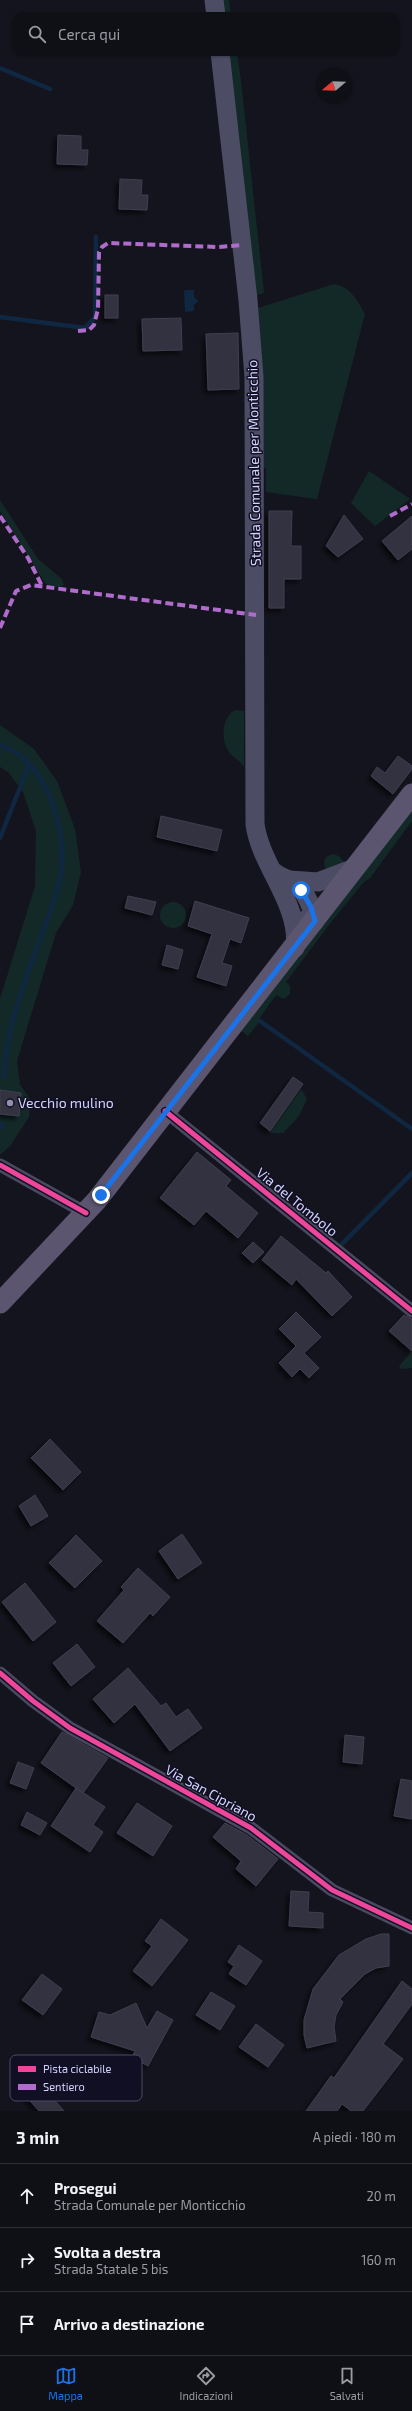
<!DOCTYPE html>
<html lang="it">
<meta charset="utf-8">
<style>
body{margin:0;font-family:"Exo 2",sans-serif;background:#18181f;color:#f1f3f6}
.compass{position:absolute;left:316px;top:68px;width:36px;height:36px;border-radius:50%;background:#0f0f16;box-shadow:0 1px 3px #0004;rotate:251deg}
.stop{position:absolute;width:12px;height:12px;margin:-9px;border:3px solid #1a73e8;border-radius:50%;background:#fff}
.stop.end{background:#1a73e8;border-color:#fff;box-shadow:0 1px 4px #0008}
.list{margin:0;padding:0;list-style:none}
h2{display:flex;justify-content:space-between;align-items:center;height:52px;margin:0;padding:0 16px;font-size:17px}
h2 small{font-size:13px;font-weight:400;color:#9b9ca1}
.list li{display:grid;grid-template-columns:26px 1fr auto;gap:12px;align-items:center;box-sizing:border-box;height:64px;padding:0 16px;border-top:1px solid #2f2f35}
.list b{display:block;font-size:15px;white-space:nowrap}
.list p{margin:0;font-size:13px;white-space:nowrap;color:#9b9ca1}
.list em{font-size:13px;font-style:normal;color:#9b9ca1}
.icon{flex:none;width:22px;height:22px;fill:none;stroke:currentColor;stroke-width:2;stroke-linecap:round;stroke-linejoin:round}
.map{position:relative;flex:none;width:412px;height:2111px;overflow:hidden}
.search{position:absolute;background:#0f0f16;box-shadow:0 1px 3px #0004;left:12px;right:12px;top:12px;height:44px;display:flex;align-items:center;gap:10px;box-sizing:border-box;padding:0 14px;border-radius:12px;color:#9b9ca1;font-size:15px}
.sheet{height:244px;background:#0f0f16}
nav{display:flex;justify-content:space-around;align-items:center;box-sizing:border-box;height:56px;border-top:1px solid #2f2f35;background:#0f0f16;font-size:11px;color:#9b9ca1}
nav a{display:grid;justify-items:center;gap:2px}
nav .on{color:#1a73e8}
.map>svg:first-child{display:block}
.green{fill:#132928}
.water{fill:#102742}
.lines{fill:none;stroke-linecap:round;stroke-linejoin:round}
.stream{stroke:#102742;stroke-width:4.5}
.building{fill:#323240;stroke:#403e51;filter:url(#shadow)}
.minor{stroke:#494a5f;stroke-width:13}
.secondary{stroke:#4c4d64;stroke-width:19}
.primary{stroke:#5b5570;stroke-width:21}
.quiet{stroke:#b06ccc;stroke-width:4;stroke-dasharray:8 4;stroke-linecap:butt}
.cycleway-casing{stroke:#110f23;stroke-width:8}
.cycleway{stroke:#ed469a;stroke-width:5}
.route{stroke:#1a73e8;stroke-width:5}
.poi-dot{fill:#9190af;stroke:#110f23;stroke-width:1.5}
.labels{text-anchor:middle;stroke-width:3;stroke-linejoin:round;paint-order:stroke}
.street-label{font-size:14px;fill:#d4d3fd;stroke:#110f23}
.poi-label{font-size:14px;fill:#d4d3fd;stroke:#110f23;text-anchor:start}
.key{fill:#110f23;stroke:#4c4a64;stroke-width:1}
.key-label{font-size:11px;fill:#d4d3fd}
</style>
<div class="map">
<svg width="412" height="2111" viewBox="0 0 412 2111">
<defs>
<filter id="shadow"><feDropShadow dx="-3.5" dy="3.5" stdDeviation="2" flood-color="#0009"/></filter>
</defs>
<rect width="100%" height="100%" fill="#14141e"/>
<g class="green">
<path d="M222,0H229L231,16H224Z"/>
<path d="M228,52H237L241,81L264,293L256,295Z"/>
<path d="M334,284C351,287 357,300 365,314L317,499L266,492V468L260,466L258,308Z"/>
<path d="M369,471L410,499L375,526L351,503Z"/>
<path d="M0,500L38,559L62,579L64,585C58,588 50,587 45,583L0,511Z"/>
<path d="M235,710L244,711V767C238,758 234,759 229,752C220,740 222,717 235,710Z"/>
<path d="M0,725L34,749L57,781L75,829L81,872L73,905L56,933L17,1061L20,1085L31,1100L29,1117L10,1146L0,1155V1114L19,1116L21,1093L0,1090V999L35,886L36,831L23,792L8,772L0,767Z"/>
<path d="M412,808V821L370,878L363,883L332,921L286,982L290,986V994L284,999L276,995L259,1019L412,1130L260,1021L248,1036L240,1030Z"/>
<path d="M333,854L339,856L345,863L329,872C324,867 323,863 326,857Z"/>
<circle cx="173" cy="915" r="13"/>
<path d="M301,1089L307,1099L299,1116L283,1133H269Z"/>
<path d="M412,1170V1175L341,1248L338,1245Z"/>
<path d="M412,1351V1368L401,1369L399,1366Z"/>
</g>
<path class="water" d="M184,290H194V297L198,301L194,305V311L185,312Z"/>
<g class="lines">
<g class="stream">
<path d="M0,68L50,89"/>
<path d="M0,317L85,328L95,317L96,237"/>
<path d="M0,745C7,748 15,751 21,756C51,781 63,827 62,864C61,884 50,913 43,931C26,979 6,1026 4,1077"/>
<path d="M0,838L29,765"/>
<path d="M260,1021L412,1129"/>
<path d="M0,1128L2,1124"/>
<path d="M344,1242L412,1173"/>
</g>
</g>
<g class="building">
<path d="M58,135L81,136V150H88L87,165L57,164Z"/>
<path d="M120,179L142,180L141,195H148L147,210L119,209Z"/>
<rect x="105" y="295" width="13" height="23"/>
<path d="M181,318L182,350L143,351L142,319Z"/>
<path d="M238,333L239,389L208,390L206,334Z"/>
<path d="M269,511H292L291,546H301V579H284V608H269Z"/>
<path d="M344,515L363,539L338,557L326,546Z"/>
<path d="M412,516V549L398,560L382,541Z"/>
<path d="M398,756L412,766V769L393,794L371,776L377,767L385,773Z"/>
<path d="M161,816L222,830L217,851L157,837Z"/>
<path d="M128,896L156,902L152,915L125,908Z"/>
<path d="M195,901L249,918L241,943L230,939L222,963L232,966L226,986L197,977L212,934L188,926Z"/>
<path d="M167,945L183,950L178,969L162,965Z"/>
<path d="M293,1077L303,1084L270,1131L260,1123Z"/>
<path d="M0,1090L21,1093L19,1116L0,1114Z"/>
<path d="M197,1152L231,1180L226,1186L258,1213L238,1238L206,1211L194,1225L160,1198Z"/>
<path d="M281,1236L326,1273L328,1271L352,1297L332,1316L296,1279L292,1285L262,1260Z"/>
<path d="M253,1242L264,1252L253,1263L242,1253Z"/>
<path d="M296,1312L321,1337L304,1353L319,1368L309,1378L300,1369L292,1377L279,1363L296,1346L279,1329Z"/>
<path d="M404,1315L412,1319V1351L389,1331Z"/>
<path d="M50,1439L81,1472L63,1490L31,1458Z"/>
<path d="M35,1495L48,1516L31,1526L19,1506Z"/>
<path d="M182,1534L202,1563L178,1579L159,1551Z"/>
<path d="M76,1535L102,1561L75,1588L49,1563Z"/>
<path d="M138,1568L170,1597L153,1616L150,1613L123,1643L97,1621L124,1590L121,1587Z"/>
<path d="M25,1583L56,1622L33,1641L2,1602Z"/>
<path d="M77,1644L95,1667L71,1686L53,1663Z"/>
<path d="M128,1668L161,1706L166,1703L176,1717L188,1709L202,1728L170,1751L135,1704L114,1723L93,1699Z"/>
<path d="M62,1732L108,1758L83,1793L41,1763Z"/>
<path d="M345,1735L364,1737L362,1764L343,1762Z"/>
<path d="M18,1762L34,1768L26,1789L10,1783Z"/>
<path d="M401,1779L412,1781V1819L394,1816Z"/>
<path d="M76,1788L105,1807L93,1825L103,1832L90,1852L51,1826Z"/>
<path d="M137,1803L172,1826L153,1856L117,1833Z"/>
<path d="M27,1812L47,1823L40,1835L21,1825Z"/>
<path d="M225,1823L247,1835L278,1859L256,1886L236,1869L241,1861L213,1837Z"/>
<path d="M291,1891L309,1892L308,1912L323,1913V1928L289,1926Z"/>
<path d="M161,1919L188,1940L152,1986L133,1971L152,1946L145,1941Z"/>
<path d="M381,1934H389V1966L376,1968L365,1974L340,1999L343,2002L336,2015L334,2027L336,2041L307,2048L304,2035V2020L313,1989L339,1955L366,1939Z"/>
<path d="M239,1945L262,1961L246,1985L229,1974L234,1966L228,1962Z"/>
<path d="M42,1974L62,1989L43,2015L22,2000Z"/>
<path d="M402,1981L412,1989V2004L383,2044L403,2059L363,2111H351L342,2104L337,2111H306L331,2076L334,2078Z"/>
<path d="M211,1992L235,2006L220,2030L196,2015Z"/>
<path d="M136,2003L147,2028L157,2011L173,2020L148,2066L132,2057L135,2051L91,2037L99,2012L110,2015Z"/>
<path d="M256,2024L284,2045L268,2067L239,2047Z"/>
<path d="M31,2073L64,2111H39L17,2086Z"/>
</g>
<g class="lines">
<g class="minor">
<path d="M165,1111L412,1311"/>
<path d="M0,1165L86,1213"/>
<path d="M0,1673L33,1701L70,1728L251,1828L332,1890L412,1928"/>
</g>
<g class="secondary">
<path d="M214,0L216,16"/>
<path d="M220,52L248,300L254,377L255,824C260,865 301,905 295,948"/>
<path d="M274,872C280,877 289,879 296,884C306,892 313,909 315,921L305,920"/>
<path d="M289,880L318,882L355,868"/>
</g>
<path class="primary" d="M0,1303L97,1200L412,794"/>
<g class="quiet">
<path d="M78,331L89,330L94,325L98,309L99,252L102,247L108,243L218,247L242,245"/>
<path d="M0,516L28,558L42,586"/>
<path d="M390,516L412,504"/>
<path d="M0,628L16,591L31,585L256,615"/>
</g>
<defs>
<g id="cycleway">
<path d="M165,1111L412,1311"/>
<path d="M0,1165L86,1213"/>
<path d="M0,1673L33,1701L70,1728L251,1828L332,1890L412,1928"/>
</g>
</defs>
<use href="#cycleway" class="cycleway-casing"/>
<use href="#cycleway" class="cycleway"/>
</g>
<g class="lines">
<path class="route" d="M101,1195L315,921L311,907L301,890"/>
</g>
<circle class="poi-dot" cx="10" cy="1103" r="4"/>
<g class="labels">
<g class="street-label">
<text transform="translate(254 463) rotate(-91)" y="5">Strada Comunale per Monticchio</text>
<text transform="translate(297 1202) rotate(39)" y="5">Via del Tombolo</text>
<text transform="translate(211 1793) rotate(29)" y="5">Via San Cipriano</text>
</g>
<g class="poi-label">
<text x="18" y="1108">Vecchio mulino</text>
</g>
</g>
<rect x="10" y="2055" width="132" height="46" rx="6" class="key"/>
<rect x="18" y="2066" width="18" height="6" fill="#ed469a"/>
<rect x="18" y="2084" width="18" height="6" fill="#b06ccc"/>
<g class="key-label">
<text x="43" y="2073">Pista ciclabile</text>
<text x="43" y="2091">Sentiero</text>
</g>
</svg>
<svg class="compass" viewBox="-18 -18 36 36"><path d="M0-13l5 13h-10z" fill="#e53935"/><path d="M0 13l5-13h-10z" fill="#9b9ca1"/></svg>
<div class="stop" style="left:301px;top:890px"></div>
<div class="stop end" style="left:101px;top:1195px"></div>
<div class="search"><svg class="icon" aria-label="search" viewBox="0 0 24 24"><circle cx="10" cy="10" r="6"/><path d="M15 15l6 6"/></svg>Cerca qui</div>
</div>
<section class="sheet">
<h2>3 min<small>A piedi · 180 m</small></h2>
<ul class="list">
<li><svg class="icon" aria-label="ahead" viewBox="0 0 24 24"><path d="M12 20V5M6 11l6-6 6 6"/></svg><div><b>Prosegui</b><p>Strada Comunale per Monticchio</p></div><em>20 m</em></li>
<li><svg class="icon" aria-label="right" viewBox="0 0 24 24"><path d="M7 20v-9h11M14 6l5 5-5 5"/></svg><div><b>Svolta a destra</b><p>Strada Statale 5 bis</p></div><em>160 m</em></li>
<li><svg class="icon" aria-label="arrive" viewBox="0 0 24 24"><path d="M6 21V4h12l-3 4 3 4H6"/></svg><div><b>Arrivo a destinazione</b></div></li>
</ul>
</section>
<nav>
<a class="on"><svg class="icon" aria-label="map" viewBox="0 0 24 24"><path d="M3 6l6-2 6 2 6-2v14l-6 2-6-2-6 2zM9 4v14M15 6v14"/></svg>Mappa</a>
<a><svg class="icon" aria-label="directions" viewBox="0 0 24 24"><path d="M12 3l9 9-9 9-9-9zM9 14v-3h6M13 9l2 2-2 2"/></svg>Indicazioni</a>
<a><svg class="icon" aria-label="saved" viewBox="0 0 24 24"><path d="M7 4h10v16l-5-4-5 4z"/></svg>Salvati</a>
</nav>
